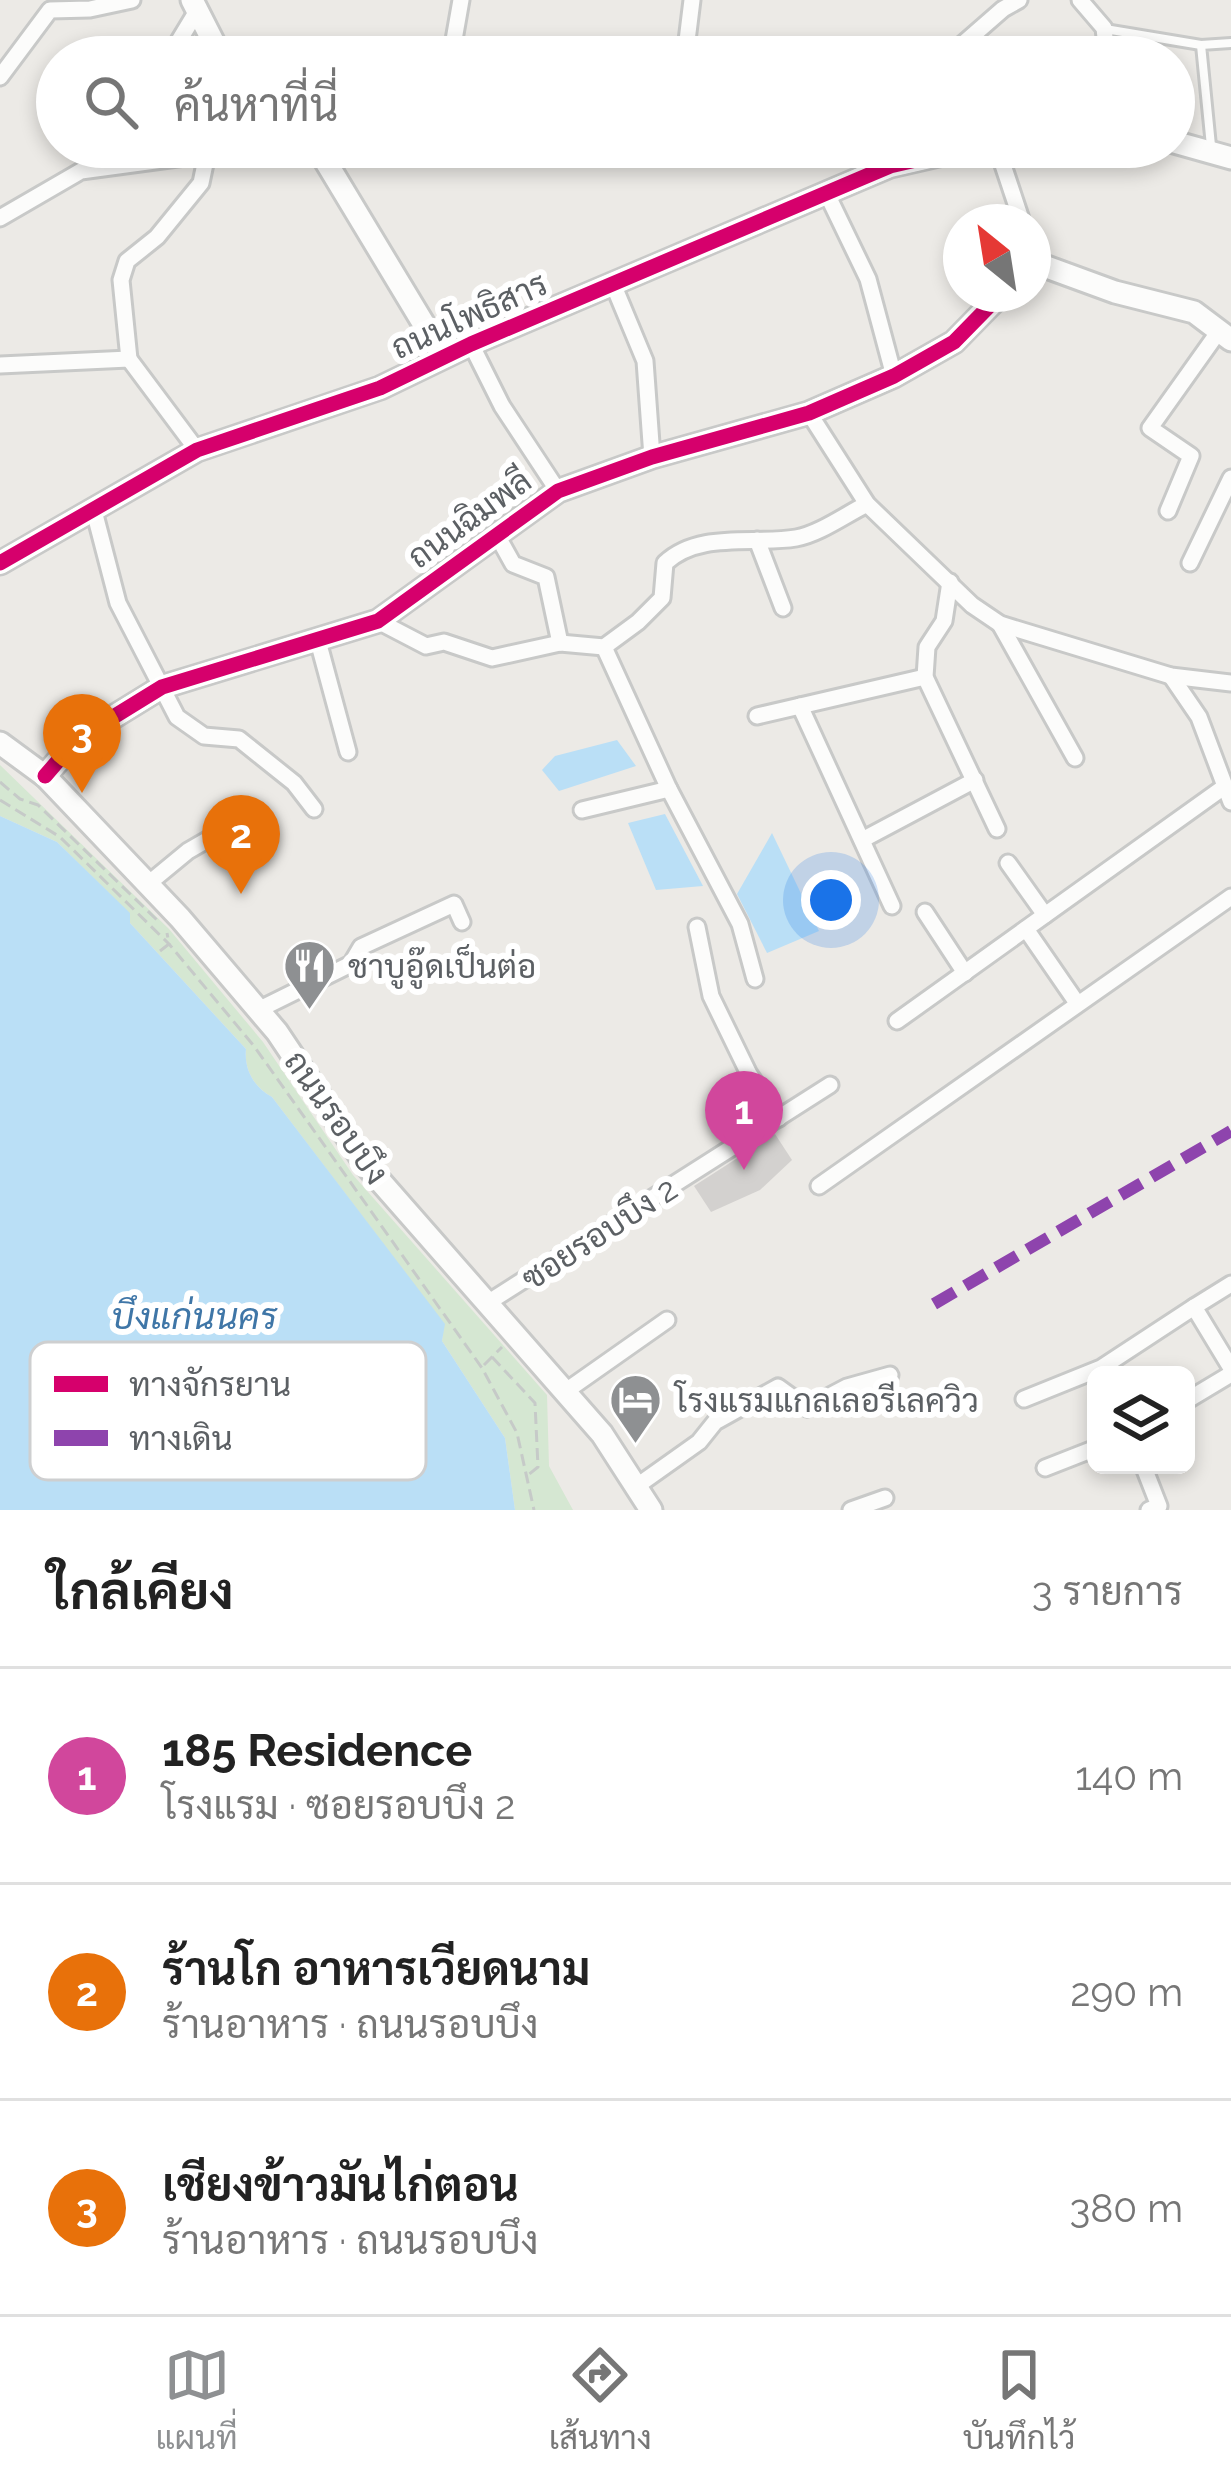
<!DOCTYPE html>
<html lang="th">
<meta charset="utf-8">
<style>
body{margin:0;font-family:Raleway,Sarabun,sans-serif;background:#f2f2f2;color:#222}
.controls{position:absolute;right:36px;bottom:36px;display:grid;overflow:hidden;border-radius:18px;box-shadow:0 6px 18px #0003}
.controls button{width:108px;height:108px;display:grid;place-items:center;padding:0;border:0;border-bottom:3px solid #e0e0e0;background:#fff;color:#222;font:60px sans-serif}
.compass{position:absolute;left:943px;top:204px;width:108px;height:108px;border-radius:50%;background:#fff;box-shadow:0 6px 18px #0003;rotate:330deg}
.you{position:absolute;left:831px;top:900px;width:42px;height:42px;margin:-30px;border:9px solid #fff;border-radius:50%;background:#1a73e8;box-shadow:0 0 0 18px #1a73e833}
.badge{display:grid;place-items:center;width:78px;height:78px;border-radius:50%;background:#8e9092;color:#fff;font-size:39px;font-weight:700}
.pin{position:absolute;translate:-50% -99px;filter:drop-shadow(0 3px 6px #0008)}
.pin::after{content:'';position:absolute;top:63px;width:42px;height:36px;background:inherit;clip-path:polygon(0 0,100% 0,50% 100%)}
.list{margin:0;padding:0;list-style:none}
h2{display:flex;justify-content:space-between;align-items:center;height:156px;margin:0;padding:0 48px;font-size:51px}
h2 small{font-size:39px;font-weight:400;color:#767676}
.list li{display:grid;grid-template-columns:78px 1fr auto;gap:36px;align-items:center;box-sizing:border-box;height:216px;padding:0 48px;border-top:3px solid #e0e0e0}
.list b{display:block;font-size:45px;white-space:nowrap}
.list p{margin:0;font-size:39px;white-space:nowrap;color:#767676}
.list em{font-size:39px;font-style:normal;color:#767676}
.icon{flex:none;width:66px;height:66px;fill:none;stroke:currentColor;stroke-width:2;stroke-linecap:round;stroke-linejoin:round}
.map{position:relative;flex:none;width:1231px;height:1510px;overflow:hidden}
.search{position:absolute;background:#fff;box-shadow:0 6px 18px #0003;left:36px;right:36px;top:36px;height:132px;display:flex;align-items:center;gap:30px;box-sizing:border-box;padding:0 42px;border-radius:66px;color:#767676;font-size:45px}
.sheet{height:804px;background:#fff}
nav{display:flex;justify-content:space-around;align-items:center;box-sizing:border-box;height:168px;border-top:3px solid #e0e0e0;background:#fff;font-size:33px;color:#767676}
nav a{display:grid;justify-items:center;gap:6px}
nav .on{color:#8e9092}
.map>svg:first-child{display:block}
.green{fill:#d5e7d2}
.water{fill:#badff6}
.building{fill:#d3d1cf}
.lines{fill:none;stroke-linecap:round;stroke-linejoin:round}
.service-casing{stroke:#c8c9c8;stroke-width:14}
.minor-casing{stroke:#c8c9c8;stroke-width:21}
.tertiary-casing{stroke:#c8c9c8;stroke-width:27}
.path{stroke:#c6cac8;stroke-width:3;stroke-dasharray:12 6;stroke-linecap:butt}
.service{stroke:#fcfcfb;stroke-width:8}
.minor{stroke:#fcfcfb;stroke-width:15}
.tertiary{stroke:#fcfcfb;stroke-width:21}
.quiet{stroke:#8e44ad;stroke-width:12;stroke-dasharray:24 12;stroke-linecap:butt}
.cycleway-casing{stroke:#fff;stroke-width:22}
.cycleway{stroke:#d6006c;stroke-width:15}
.labels{text-anchor:middle;stroke-width:12;stroke-linejoin:round;paint-order:stroke}
.street-label{font-size:33px;fill:#5c6064;stroke:#fff}
.poi-label{font-size:33px;fill:#5c6064;stroke:#fff;text-anchor:start}
.water-label{font-size:36px;font-style:italic;fill:#3f76a7;stroke:#fff}
.key{fill:#fff;stroke:#cecfd0;stroke-width:3}
.key-label{font-size:33px;fill:#5c6064}
</style>
<div class="map">
<svg width="1231" height="1510" viewBox="0 0 1231 1510">
<rect width="100%" height="100%" fill="#eceae6"/>
<path class="green" d="M0,765L169,929L263,1042L353,1175L547,1395L549,1466L573,1510H515L505,1438L442,1341L444,1324L272,1097C254,1087 244,1070 246,1049L130,923L129,913L57,842L0,816Z"/>
<g class="water">
<path d="M617,740L636,766L559,791L542,770L555,756Z"/>
<path d="M665,814L703,886L656,890L628,823Z"/>
<path d="M0,816L57,842L130,913V923L246,1049C244,1070 254,1087 272,1097L445,1324L442,1341L505,1438L515,1510H0Z"/>
<path d="M772,833L819,931L767,953L737,894Z"/>
</g>
<path class="building" d="M775,1134L792,1160L760,1190L711,1212L694,1186Z"/>
<g class="lines">
<defs>
<g id="service">
<path d="M1105,29L1201,45"/>
<path d="M1211,146L1201,45L1231,43"/>
</g>
<g id="minor">
<path d="M1080,0L1104,28L1107,57"/>
<path d="M175,57L177,44L197,11"/>
<path d="M451,57L461,0"/>
<path d="M685,57L692,0"/>
<path d="M948,57L1003,9L1019,0"/>
<path d="M0,77L50,10L90,9L132,0"/>
<path d="M997,147L1022,222"/>
<path d="M827,194L868,279L894,376"/>
<path d="M0,218L81,171L207,154"/>
<path d="M613,284L645,361L652,457"/>
<path d="M471,344L502,406L558,491"/>
<path d="M129,359L121,280L127,261L157,237L201,183L207,154L216,147"/>
<path d="M129,359L197,450"/>
<path d="M0,365L129,359"/>
<path d="M809,413L867,504L972,605L1000,624L1171,676L1231,683"/>
<path d="M93,507L118,603L177,717L204,736L239,739L294,783L314,809"/>
<path d="M1168,511L1191,456L1150,428L1219,331"/>
<path d="M498,537L513,564L546,577L560,643"/>
<path d="M757,540L783,608"/>
<path d="M1190,563L1231,478"/>
<path d="M950,582L944,621L927,647L925,677L997,829"/>
<path d="M378,621L426,646L444,642L492,658L560,643L604,647L638,622L662,598L665,563C699,531 753,545 796,538C819,534 845,515 867,504"/>
<path d="M1000,624L1075,758"/>
<path d="M318,641L348,752"/>
<path d="M604,647L669,789L740,924L755,979"/>
<path d="M1171,676L1199,717L1231,802"/>
<path d="M800,706L892,906"/>
<path d="M757,716L925,677"/>
<path d="M582,810L669,789"/>
<path d="M862,840L975,780"/>
<path d="M1008,863L1045,915"/>
<path d="M148,884L188,851L252,814"/>
<path d="M925,912L965,973"/>
<path d="M697,927L711,996L749,1074L779,1118"/>
<path d="M1026,929L1077,1003"/>
<path d="M258,1010L351,964L361,947L454,904L462,922"/>
<path d="M897,1021L1224,787"/>
<path d="M819,1186L1231,897"/>
<path d="M1231,1284L1194,1307L1231,1368"/>
<path d="M489,1302L830,1085"/>
<path d="M566,1391L667,1320"/>
<path d="M1024,1399L1101,1368L1194,1307"/>
<path d="M1186,1401L1231,1374"/>
<path d="M1143,1465L1159,1506L1149,1510"/>
<path d="M1045,1468L1096,1448"/>
<path d="M637,1486L699,1442L715,1422L778,1387L807,1408L847,1387L890,1375"/>
<path d="M851,1510L885,1498"/>
</g>
<g id="tertiary">
<path d="M192,0L221,57"/>
<path d="M1174,142L1231,158"/>
<path d="M317,147L443,356"/>
<path d="M1033,262L1115,292L1194,312L1231,340"/>
<path d="M0,563L197,450L380,388L471,344L890,166L973,147"/>
<path d="M0,743L45,776L180,918L277,1032L366,1165L602,1434L651,1510"/>
<path d="M45,776L76,740L162,687L378,621L558,491L652,457L809,413L894,376L954,342L1001,294"/>
</g>
</defs>
<use href="#service" class="service-casing"/>
<use href="#minor" class="minor-casing"/>
<use href="#tertiary" class="tertiary-casing"/>
<g class="path">
<path d="M0,782L20,799L38,805L158,921"/>
<path d="M0,800L60,837L169,944L254,1046L482,1368L517,1433L534,1510"/>
<path d="M160,951L169,944L167,933"/>
<path d="M492,1357L535,1403L538,1467L527,1476"/>
<path d="M484,1365L502,1347"/>
</g>
<use href="#service" class="service"/>
<use href="#minor" class="minor"/>
<use href="#tertiary" class="tertiary"/>
<path class="quiet" d="M934,1304L1231,1131"/>
<defs>
<g id="cycleway">
<path d="M0,563L197,450L380,388L471,344L890,166L973,147"/>
<path d="M45,776L76,740L162,687L378,621L558,491L652,457L809,413L894,376L954,342L1001,294"/>
</g>
</defs>
<use href="#cycleway" class="cycleway-casing"/>
<use href="#cycleway" class="cycleway"/>
</g>
<defs>
<symbol id="restaurant-pin" viewBox="-11 -11 22 30"><path d="M0 17L-7.5 6A9.5 9.5 0 1 1 7.5 6Z" fill="#8e9092" stroke="#fff"/><path d="M-5-6h1v4h1v-4h1v4h1v-4h1v5L-1.5 .5V6h-2V.5L-5-1ZM5-6V6H3V1.5H1.5Q1.5-4 5-6Z" fill="#fff"/></symbol>
<symbol id="hotel-pin" viewBox="-11 -11 22 30"><path d="M0 17L-7.5 6A9.5 9.5 0 1 1 7.5 6Z" fill="#8e9092" stroke="#fff"/><path d="M-6-4.5h1.5V1H6V5H4.5V3h-9V5H-6ZM-4 0a1.8 1.8 0 1 1 3.6 0ZM.5 0V-2.5h3Q6-2.5 6 0Z" fill="#fff"/></symbol>
</defs>
<g fill-rule="evenodd">
<use href="#restaurant-pin" x="280" y="936" width="59" height="81"/>
<use href="#hotel-pin" x="606" y="1370" width="59" height="81"/>
</g>
<g class="labels">
<g class="street-label">
<text transform="translate(469 315) rotate(-24)" y="12">ถนนโพธิสาร</text>
<text transform="translate(469 518) rotate(-36)" y="12">ถนนฉิมพลี</text>
<text transform="translate(337 1117) rotate(55)" y="12">ถนนรอบบึง</text>
<text transform="translate(599 1233) rotate(-33)" y="12">ซอยรอบบึง 2</text>
</g>
<g class="poi-label">
<text x="348" y="978">ชาบูอู๊ดเป็นต่อ</text>
<text x="675" y="1412">โรงแรมแกลเลอรีเลควิว</text>
</g>
<g class="water-label">
<text x="194" y="1329">บึงแก่นนคร</text>
</g>
</g>
<rect x="30" y="1342" width="396" height="138" rx="18" class="key"/>
<rect x="54" y="1376" width="54" height="16" fill="#d6006c"/>
<rect x="54" y="1430" width="54" height="16" fill="#8e44ad"/>
<g class="key-label">
<text x="129" y="1396">ทางจักรยาน</text>
<text x="129" y="1450">ทางเดิน</text>
</g>
</svg>
<div class="controls">
<button><svg class="icon" aria-label="layers" viewBox="0 0 24 24"><path d="M12 4l9 5-9 5-9-5zM3 14l9 5 9-5"/></svg></button>
</div>
<svg class="compass" viewBox="-18 -18 36 36"><path d="M0-13l5 13h-10z" fill="#e53935"/><path d="M0 13l5-13h-10z" fill="#767676"/></svg>
<div class="you"></div>
<div class="pin badge" style="left:744px;top:1170px;background:#d1479c">1</div>
<div class="pin badge" style="left:241px;top:894px;background:#e8710a">2</div>
<div class="pin badge" style="left:82px;top:793px;background:#e8710a">3</div>
<div class="search"><svg class="icon" aria-label="search" viewBox="0 0 24 24"><circle cx="10" cy="10" r="6"/><path d="M15 15l6 6"/></svg>ค้นหาที่นี่</div>
</div>
<section class="sheet">
<h2>ใกล้เคียง<small>3 รายการ</small></h2>
<ul class="list">
<li><span class="badge" style="background:#d1479c">1</span><div><b>185 Residence</b><p>โรงแรม · ซอยรอบบึง 2</p></div><em>140 m</em></li>
<li><span class="badge" style="background:#e8710a">2</span><div><b>ร้านโก อาหารเวียดนาม</b><p>ร้านอาหาร · ถนนรอบบึง</p></div><em>290 m</em></li>
<li><span class="badge" style="background:#e8710a">3</span><div><b>เชียงข้าวมันไก่ตอน</b><p>ร้านอาหาร · ถนนรอบบึง</p></div><em>380 m</em></li>
</ul>
</section>
<nav>
<a class="on"><svg class="icon" aria-label="map" viewBox="0 0 24 24"><path d="M3 6l6-2 6 2 6-2v14l-6 2-6-2-6 2zM9 4v14M15 6v14"/></svg>แผนที่</a>
<a><svg class="icon" aria-label="directions" viewBox="0 0 24 24"><path d="M12 3l9 9-9 9-9-9zM9 14v-3h6M13 9l2 2-2 2"/></svg>เส้นทาง</a>
<a><svg class="icon" aria-label="saved" viewBox="0 0 24 24"><path d="M7 4h10v16l-5-4-5 4z"/></svg>บันทึกไว้</a>
</nav>
